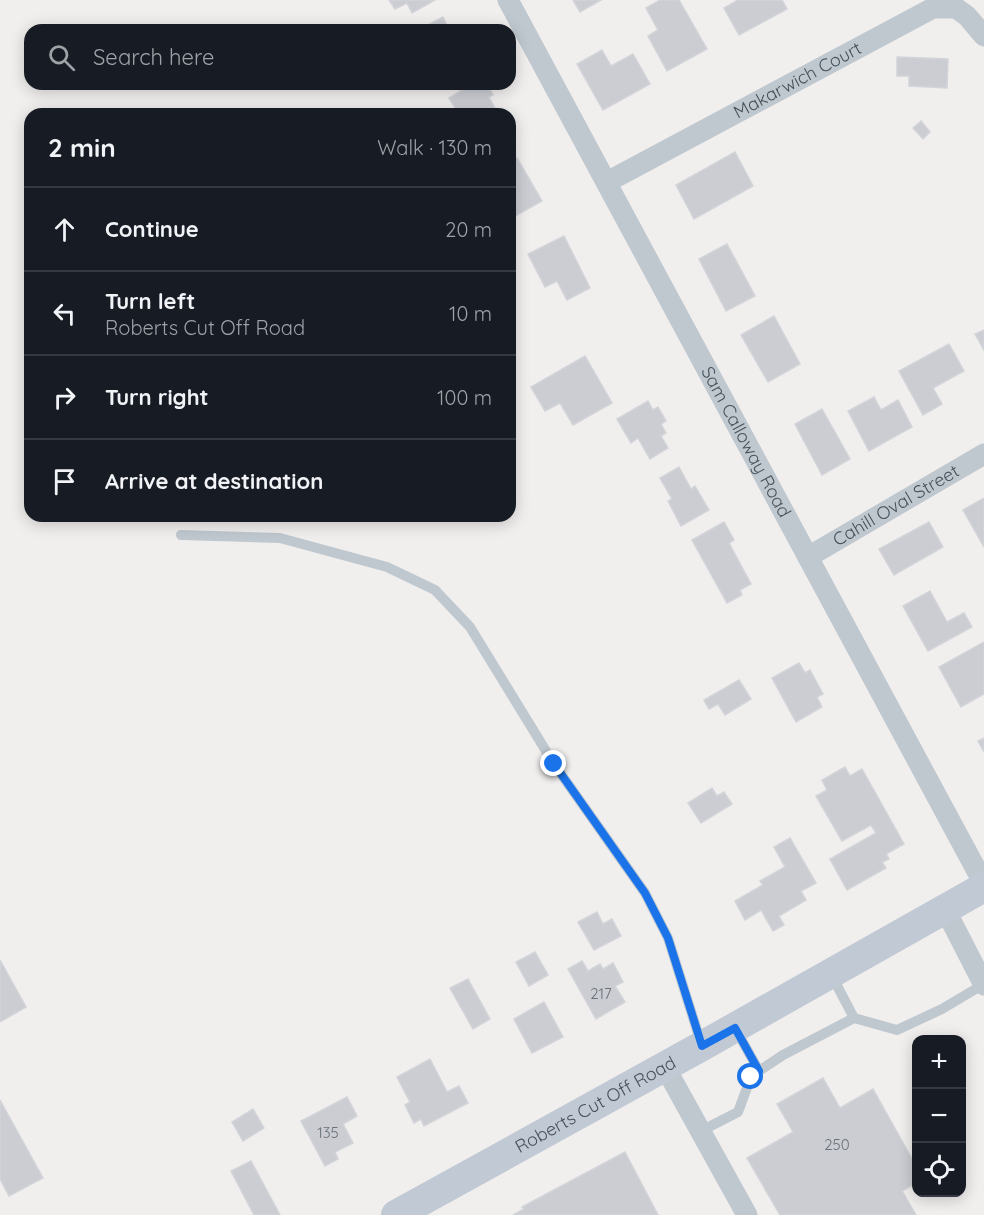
<!DOCTYPE html>
<meta charset="utf-8">
<style>
body{margin:0;font-family:Quicksand,sans-serif;background:#242831;color:#f1f3f6}
.controls{position:absolute;right:18px;bottom:18px;display:grid;overflow:hidden;border-radius:12px;box-shadow:0 3px 15px #0003}
.controls button{width:54px;height:54px;display:grid;place-items:center;padding:0;border:0;border-bottom:2px solid #363941;background:#171b24;color:#f1f3f6;font:30px sans-serif}
.stop{position:absolute;width:18px;height:18px;margin:-14px;border:4px solid #1a73e8;border-radius:50%;background:#fff}
.stop.end{background:#1a73e8;border-color:#fff;box-shadow:0 2px 6px #0008}
.list{margin:0;padding:0;list-style:none}
h2{display:flex;justify-content:space-between;align-items:center;height:78px;margin:0;padding:0 24px;font-size:26px}
h2 small{font-size:20px;font-weight:400;color:#9ea1a6}
.list li{display:grid;grid-template-columns:39px 1fr auto;gap:18px;align-items:center;box-sizing:border-box;height:84px;padding:0 24px;border-top:2px solid #363941}
.list b{display:block;font-size:22px;white-space:nowrap}
.list p{margin:0;font-size:20px;white-space:nowrap;color:#9ea1a6}
.list em{font-size:20px;font-style:normal;color:#9ea1a6}
.icon{flex:none;width:33px;height:33px;fill:none;stroke:currentColor;stroke-width:2;stroke-linecap:round;stroke-linejoin:round}
.map{position:relative;flex:none;width:984px;height:1215px;overflow:hidden}
.search{position:absolute;background:#171b24;box-shadow:0 3px 15px #0003;left:24px;top:24px;width:492px;height:66px;display:flex;align-items:center;gap:15px;box-sizing:border-box;padding:0 21px;border-radius:18px;color:#9ea1a6;font-size:22px}
.panel{position:absolute;background:#171b24;box-shadow:0 3px 15px #0003;left:24px;top:108px;width:492px;height:414px;border-radius:18px}
.map>svg:first-child{display:block}
.building{fill:#cbcdd3;stroke:#d2d4d9;stroke-width:1.5}
.lines{fill:none;stroke-linecap:round;stroke-linejoin:round}
.lane{stroke:#bfc8cf;stroke-width:10}
.street{stroke:#bfc8cf;stroke-width:21}
.secondary{stroke:#c0c9d4;stroke-width:30}
.route{stroke:#1a73e8;stroke-width:8}
.labels{text-anchor:middle;stroke-width:4.5;stroke-linejoin:round;paint-order:stroke}
.number-label{font-size:15px;fill:#687078}
.street-label{font-size:18px;fill:#47515a;stroke:#fff}
</style>
<div class="map">
<svg width="984" height="1215" viewBox="0 0 984 1215">
<rect width="100%" height="100%" fill="#f1eeee"/>
<g class="building">
<path d="M389,0H435L412,13L407,3L395,9Z"/>
<path d="M573,0H601L580,12Z"/>
<path d="M660,0H679L707,49L667,71L648,36L658,30L646,8Z"/>
<path d="M738,0H782L787,9L739,35L724,8Z"/>
<path d="M443,17L449,30H423L422,28Z"/>
<path d="M602,50L611,66L633,54L650,84L603,110L577,64Z"/>
<path d="M897,57L948,59L947,88L909,86V76H897Z"/>
<path d="M472,84H487L493,95L489,97L497,112L494,114H459L449,98Z"/>
<path d="M921,121L930,132L923,139L913,128Z"/>
<path d="M735,152L753,186L694,219L676,185Z"/>
<path d="M517,158L542,201L510,219V160L511,162Z"/>
<path d="M564,236L590,288L567,300L557,281L545,287L528,254Z"/>
<path d="M727,244L755,296L726,311L699,259Z"/>
<path d="M774,316L800,364L768,382L741,335Z"/>
<path d="M984,330V350L975,334Z"/>
<path d="M949,344L964,371L933,388L942,404L923,415L899,371Z"/>
<path d="M585,356L612,403L573,425L560,403L545,411L531,387Z"/>
<path d="M874,397L881,410L898,400L912,427L869,451L848,411Z"/>
<path d="M648,401L653,410L658,407L666,421L661,424L666,433L661,436L668,448L650,459L638,438L631,443L617,419Z"/>
<path d="M822,409L850,459L822,475L795,424Z"/>
<path d="M679,467L691,489L695,486L709,510L681,526L668,501L672,499L660,478Z"/>
<path d="M984,498V547L963,510Z"/>
<path d="M724,522L734,540L729,543L751,584L740,590L742,595L727,603L692,540Z"/>
<path d="M929,522L943,547L894,575L879,549Z"/>
<path d="M930,591L947,622L964,613L972,627L928,651L903,606Z"/>
<path d="M984,642V694L961,707L939,667Z"/>
<path d="M799,663L805,673L810,670L823,694L817,697L822,707L796,722L772,678Z"/>
<path d="M739,680L751,699L725,715L718,704L709,709L704,700Z"/>
<path d="M984,738V752L978,741Z"/>
<path d="M845,767L850,776L862,769L904,844L886,854L889,859L882,862L886,868L847,890L830,859L876,833L871,825L842,841L816,796L827,790L822,780Z"/>
<path d="M712,788L717,796L724,792L732,804L701,823L688,803Z"/>
<path d="M790,838L816,883L801,891L806,900L779,916L784,925L773,931L761,910L745,920L735,901L763,885L760,881L785,867L774,847Z"/>
<path d="M597,912L603,924L612,919L621,936L594,950L578,922Z"/>
<path d="M535,952L548,975L529,986L516,962Z"/>
<path d="M0,960L26,1007L0,1022Z"/>
<path d="M582,961L588,971L600,964L603,969L613,963L623,982L615,986L625,1002L596,1019L568,969Z"/>
<path d="M468,979L490,1019L473,1029L450,988Z"/>
<path d="M544,1002L563,1037L532,1053L514,1019Z"/>
<path d="M430,1059L447,1092L459,1086L468,1103L424,1126L421,1119L414,1123L405,1105L410,1102L397,1077Z"/>
<path d="M823,1078L840,1108L873,1089L916,1166V1183L902,1191L916,1215H780L747,1158L793,1132L777,1104Z"/>
<path d="M347,1097L357,1116L343,1124L353,1143L335,1152L338,1159L325,1166L301,1121Z"/>
<path d="M0,1100L43,1178L9,1196L0,1179Z"/>
<path d="M253,1109L264,1128L243,1141L232,1122Z"/>
<path d="M625,1152L658,1215H513L524,1209L522,1207Z"/>
<path d="M251,1161L280,1215H254L231,1171Z"/>
</g>
<g class="lines">
<g class="lane">
<path d="M181,535L280,538L387,567L435,590L470,627L554,764L645,893L668,938L701,1043"/>
<path d="M832,976L854,1018"/>
<path d="M735,1028L759,1071L783,1055L854,1018L897,1030L942,1009L984,984"/>
<path d="M701,1131L738,1112L751,1077L759,1071"/>
</g>
<g class="street">
<path id="s1" d="M508,0L984,884"/>
<path id="s2" d="M607,182L933,8H956L967,16L984,36"/>
<path id="s3" d="M808,557L984,454"/>
<path d="M945,909L984,985"/>
<path d="M665,1067L747,1215"/>
</g>
<path class="secondary" id="s4" d="M396,1215L702,1046L984,887"/>
</g>
<g class="lines">
<path class="route" d="M554,764L645,893L668,938L702,1046L735,1028L759,1071L751,1077"/>
</g>
<g class="labels">
<g class="number-label">
<text x="601" y="999">217</text>
<text x="328" y="1138">135</text>
<text x="837" y="1150">250</text>
</g>
<g class="street-label">
<text dy="6" stroke="none"><textPath href="#s2" startOffset="216">Makarwich Court</textPath></text>
<text dy="6" stroke="none"><textPath href="#s1" startOffset="502">Sam Calloway Road</textPath></text>
<text dy="6" stroke="none"><textPath href="#s3" startOffset="102">Cahill Oval Street</textPath></text>
<text dy="6" stroke="none"><textPath href="#s4" startOffset="228">Roberts Cut Off Road</textPath></text>
</g>
</g>
</svg>
<div class="controls">
<button>+</button>
<button>−</button>
<button><svg class="icon" aria-label="locate" viewBox="0 0 24 24"><circle cx="12" cy="12" r="6"/><path d="M12 2v4M12 18v4M2 12h4M18 12h4"/></svg></button>
</div>
<div class="stop" style="left:751px;top:1077px"></div>
<div class="stop end" style="left:554px;top:764px"></div>
<div class="search"><svg class="icon" aria-label="search" viewBox="0 0 24 24"><circle cx="10" cy="10" r="6"/><path d="M15 15l6 6"/></svg>Search here</div>
<section class="panel">
<h2>2 min<small>Walk · 130 m</small></h2>
<ul class="list">
<li><svg class="icon" aria-label="ahead" viewBox="0 0 24 24"><path d="M12 20V5M6 11l6-6 6 6"/></svg><div><b>Continue</b></div><em>20 m</em></li>
<li><svg class="icon" aria-label="left" viewBox="0 0 24 24"><path d="M17 20v-9H6M10 6l-5 5 5 5"/></svg><div><b>Turn left</b><p>Roberts Cut Off Road</p></div><em>10 m</em></li>
<li><svg class="icon" aria-label="right" viewBox="0 0 24 24"><path d="M7 20v-9h11M14 6l5 5-5 5"/></svg><div><b>Turn right</b></div><em>100 m</em></li>
<li><svg class="icon" aria-label="arrive" viewBox="0 0 24 24"><path d="M6 21V4h12l-3 4 3 4H6"/></svg><div><b>Arrive at destination</b></div></li>
</ul>
</section>
</div>
